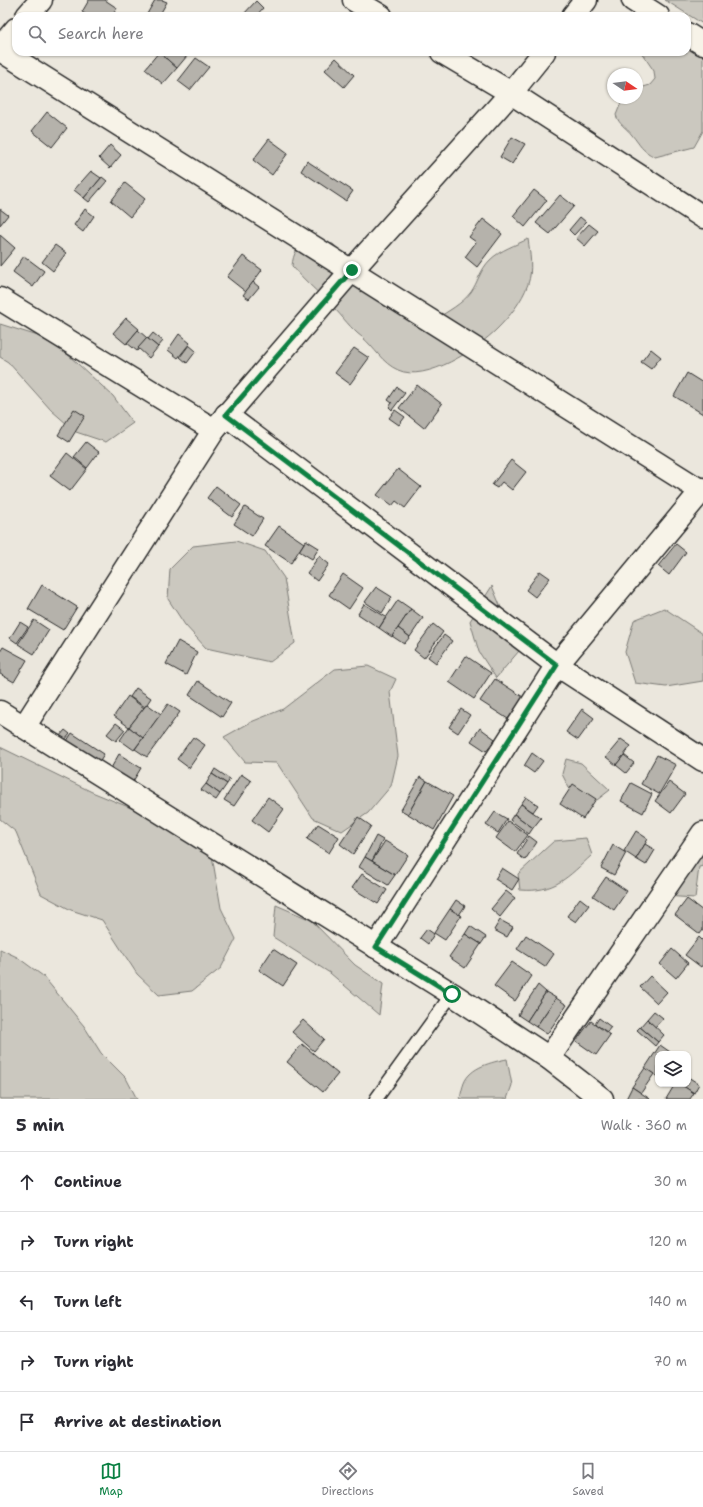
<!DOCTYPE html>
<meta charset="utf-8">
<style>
body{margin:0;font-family:"Shantell Sans",sans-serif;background:#f2f2f3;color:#2b2b33}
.controls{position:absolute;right:12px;bottom:12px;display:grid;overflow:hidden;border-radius:8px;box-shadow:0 1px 3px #0004}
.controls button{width:36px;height:36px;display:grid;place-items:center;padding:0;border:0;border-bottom:1px solid #e1e1e2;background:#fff;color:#2b2b33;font:20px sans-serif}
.compass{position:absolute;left:607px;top:68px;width:36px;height:36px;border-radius:50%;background:#fff;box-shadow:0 1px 3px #0004;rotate:103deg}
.stop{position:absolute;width:12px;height:12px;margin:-9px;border:3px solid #0b8043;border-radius:50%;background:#fff}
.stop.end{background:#0b8043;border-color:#fff;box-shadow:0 1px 4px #0008}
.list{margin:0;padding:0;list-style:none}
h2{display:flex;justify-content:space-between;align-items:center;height:52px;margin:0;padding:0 16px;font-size:17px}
h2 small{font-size:13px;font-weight:400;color:#7c7c81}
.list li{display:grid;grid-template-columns:26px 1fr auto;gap:12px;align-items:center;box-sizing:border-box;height:60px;padding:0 16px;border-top:1px solid #e1e1e2}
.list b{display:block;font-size:15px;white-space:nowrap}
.list em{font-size:13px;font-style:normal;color:#7c7c81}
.icon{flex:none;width:22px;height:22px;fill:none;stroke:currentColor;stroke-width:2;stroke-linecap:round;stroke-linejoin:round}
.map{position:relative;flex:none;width:703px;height:1099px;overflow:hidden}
.search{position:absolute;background:#fff;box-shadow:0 1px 3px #0004;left:12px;right:12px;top:12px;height:44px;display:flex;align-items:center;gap:10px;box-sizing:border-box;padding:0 14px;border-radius:12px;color:#7c7c81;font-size:15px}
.sheet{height:352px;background:#fff}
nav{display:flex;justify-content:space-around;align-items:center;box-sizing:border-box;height:56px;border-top:1px solid #e1e1e2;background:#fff;font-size:11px;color:#7c7c81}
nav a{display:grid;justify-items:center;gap:2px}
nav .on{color:#0b8043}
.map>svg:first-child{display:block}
.green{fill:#cbc8bf;stroke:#7b7a75}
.building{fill:#b5b2ab;stroke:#2b2b2b}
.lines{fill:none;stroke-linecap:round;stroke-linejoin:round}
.service-casing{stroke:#2b2b2b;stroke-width:15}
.minor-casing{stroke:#2b2b2b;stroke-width:25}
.service{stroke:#f7f3e8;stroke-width:12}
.minor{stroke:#f7f3e8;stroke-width:22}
.route{stroke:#0b8043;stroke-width:5}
</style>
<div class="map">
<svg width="703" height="1099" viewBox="0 0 703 1099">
<rect width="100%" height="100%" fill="#ebe7dd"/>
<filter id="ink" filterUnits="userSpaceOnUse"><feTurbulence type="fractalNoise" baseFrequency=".025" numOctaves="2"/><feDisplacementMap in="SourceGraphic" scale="8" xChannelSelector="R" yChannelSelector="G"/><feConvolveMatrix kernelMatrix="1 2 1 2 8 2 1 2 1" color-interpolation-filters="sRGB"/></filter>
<g filter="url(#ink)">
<g class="green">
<path d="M665,0H703V24Z"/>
<path d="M687,44L703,54V131L694,147L655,157C641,150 641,146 632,135C626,127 619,125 616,115L623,98H637V89L650,85L655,79L654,71L641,52H687Z"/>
<path d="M308,239L333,244L348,258L436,319C448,311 462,304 471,292C478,282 480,270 490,260C500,250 516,245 528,239C530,253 533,270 528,284C522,301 510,316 497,329C477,349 426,383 398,370C382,363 375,348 362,337C351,329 343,317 333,307C319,293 305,281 292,266C293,253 298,246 308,239Z"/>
<path d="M0,324L38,336L66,353L113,396L133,423L106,442L76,432L51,410L8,362L0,357Z"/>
<path d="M236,541L265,551L284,578L295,643L270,662L206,648L185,625L168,599L170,569L193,546Z"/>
<path d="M492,586L519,651L496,678L479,652L470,621Z"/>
<path d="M664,608L703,634V681L666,687L635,683L625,652L634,620Z"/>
<path d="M368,666L396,679L390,692L398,756L391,786L368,813L342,831L313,818L277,763L245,762L224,737L251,722L283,709L335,669Z"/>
<path d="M0,747L92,792L182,829L210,844L221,908L236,939L221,968L192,991L159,995L137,974L102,920L71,910L41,894L16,832L0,819Z"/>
<path d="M566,759L581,763L610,790L597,800L582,798L569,788L562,774Z"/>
<path d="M703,832V866L699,867L695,898L664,896Z"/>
<path d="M586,838L592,855C568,877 555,893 520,890L518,874L554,841Z"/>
<path d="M276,905L311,920L355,965L383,984L379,1015L330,973L273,937Z"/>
<path d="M0,949L17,957L43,976L84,1026L101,1053L126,1078L137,1099H0Z"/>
<path d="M507,1059L512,1085L507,1099H460C461,1094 462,1088 464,1083C470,1067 492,1062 507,1059Z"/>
</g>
<g class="building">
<path d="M89,0H105L117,8L112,16H88L82,12Z"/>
<path d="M155,0H162L167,2L159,16L147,14Z"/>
<path d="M256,1L263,8L256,16H242Z"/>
<path d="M159,52L177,68L163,84L145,69Z"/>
<path d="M159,52H182L187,56L177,68Z"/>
<path d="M196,58L209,67L190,90L178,81Z"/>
<path d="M336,58L354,75L344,87L325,70Z"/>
<path d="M47,112L67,128L52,147L32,131Z"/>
<path d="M512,137L525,144L512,164L500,157Z"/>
<path d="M269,139L288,153L272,175L253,160Z"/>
<path d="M110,145L121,155L110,168L99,158Z"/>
<path d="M307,161L353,191L346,201L301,171Z"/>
<path d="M91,171L101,178L84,198L74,190Z"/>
<path d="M102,177L107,181L89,202L84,198Z"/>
<path d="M125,183L145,199L130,217L111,201Z"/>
<path d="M534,190L547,200L525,227L513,216Z"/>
<path d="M560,195L574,206L550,234L536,223Z"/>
<path d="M0,209L8,215L0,225Z"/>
<path d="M85,209L94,216L83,232L74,225Z"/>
<path d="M580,217L586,222L574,235L569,230Z"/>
<path d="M483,219L502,234L477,267L465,257L476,242L469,237Z"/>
<path d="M589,224L598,231L585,246L576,238Z"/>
<path d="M0,235L15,248L0,266Z"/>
<path d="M55,245L66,253L53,271L42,262Z"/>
<path d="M24,256L44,271L33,287L13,272Z"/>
<path d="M243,256L262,270L246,292L227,277Z"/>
<path d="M253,282L259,287L249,299L243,295Z"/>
<path d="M126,318L139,329L126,344L113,333Z"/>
<path d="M138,330L147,338L137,351L127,343Z"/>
<path d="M153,333L163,341L158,347L148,339Z"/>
<path d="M179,334L190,343L178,358L168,350Z"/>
<path d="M147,338L158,347L149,358L138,348Z"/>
<path d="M189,345L196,351L187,363L180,357Z"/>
<path d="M354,348L369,358L350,384L335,373Z"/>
<path d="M651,349L661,357L651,369L641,362Z"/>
<path d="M687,373L703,383V414L674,396Z"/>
<path d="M417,385L442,404L424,428L399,408Z"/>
<path d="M397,387L405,393L392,410L389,407L392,403L388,400Z"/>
<path d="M74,409L85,416L69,442L58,435Z"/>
<path d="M395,410L405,417L399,425L389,418Z"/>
<path d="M86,442L99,452L87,468L74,457Z"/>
<path d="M67,453L87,469L70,491L50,476Z"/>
<path d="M511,460L526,472L512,490L502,482L497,488L492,485Z"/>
<path d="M398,469L421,487L405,508L396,501L392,506L377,495Z"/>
<path d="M216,486L241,505L232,517L207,498Z"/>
<path d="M245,507L263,519L252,536L234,524Z"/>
<path d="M279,526L304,543L291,563L265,546Z"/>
<path d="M306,540L319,548L312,559L299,551Z"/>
<path d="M676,544L686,552L669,575L658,566Z"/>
<path d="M319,556L329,564L317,581L307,573Z"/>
<path d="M540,571L550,578L535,597L526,590Z"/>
<path d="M343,574L363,588L349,609L329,595Z"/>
<path d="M42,585L77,607L63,630L28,609Z"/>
<path d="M376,587L392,597L382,613L365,602Z"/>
<path d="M398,600L411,609L392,637L379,628Z"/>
<path d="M364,604L386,617L379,628L358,614Z"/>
<path d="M411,609L423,618L410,637L398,628Z"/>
<path d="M34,620L49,630L34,654L18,644Z"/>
<path d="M20,622L28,627L17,643L10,638Z"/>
<path d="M433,624L443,632L424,658L414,650Z"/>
<path d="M398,628L410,637L404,644L392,636Z"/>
<path d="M444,635L452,641L436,663L428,657Z"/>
<path d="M178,641L197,652L186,675L166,664Z"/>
<path d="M3,647L27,660L14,682L0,674V652Z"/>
<path d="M466,656L491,673L474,699L449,682Z"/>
<path d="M495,679L523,697L508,719L480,701Z"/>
<path d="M198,681L231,703L222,717L189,695Z"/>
<path d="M136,688L151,698L145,707L130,697Z"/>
<path d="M128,696L144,708L129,727L114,716Z"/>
<path d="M147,704L161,714L143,738L129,727Z"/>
<path d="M168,704L180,712L147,757L135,749Z"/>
<path d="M461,709L470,715L458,733L449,727Z"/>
<path d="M582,709L594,718L578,740L566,732Z"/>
<path d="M116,723L125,730L116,741L107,734Z"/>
<path d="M129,727L143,738L134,750L120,740Z"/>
<path d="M480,728L495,739L486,751L471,741Z"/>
<path d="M65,730L70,734L64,741L59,737Z"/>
<path d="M72,733L104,754L97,765L65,744Z"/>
<path d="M193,737L205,745L189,768L177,759Z"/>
<path d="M621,739L631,746L616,765L606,757Z"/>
<path d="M532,753L543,761L534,773L524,766Z"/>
<path d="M119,754L141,768L132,783L110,770Z"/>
<path d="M624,755L634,763L626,773L616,765Z"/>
<path d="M657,755L676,765L659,794L641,784Z"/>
<path d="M215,769L230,779L227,784L212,774Z"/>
<path d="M212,774L227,784L220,794L206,784Z"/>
<path d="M241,774L251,781L234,806L224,800Z"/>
<path d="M420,777L427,781L408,814L401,810Z"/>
<path d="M427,781L453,796L434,830L408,814Z"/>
<path d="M669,782L685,794L671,813L655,801Z"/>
<path d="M631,783L652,794L643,813L621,801Z"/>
<path d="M206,784L220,794L216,800L201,790Z"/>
<path d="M573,784L596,799L583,819L560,804Z"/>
<path d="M268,797L284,809L268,832L252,820Z"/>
<path d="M526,797L538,805L533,812L521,804Z"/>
<path d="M521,804L541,818L533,828L514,814Z"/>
<path d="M495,812L507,819L498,833L486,825Z"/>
<path d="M514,814L533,828L529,834L510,820Z"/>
<path d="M358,817L371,826L353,854L340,844Z"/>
<path d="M508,821L528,835L515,852L496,838Z"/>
<path d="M318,824L339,837L329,853L307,839Z"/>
<path d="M636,831L648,839L636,859L624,851Z"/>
<path d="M376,836L383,840L372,861L365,857Z"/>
<path d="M529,836L537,842L525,860L517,854Z"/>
<path d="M385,841L408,855L395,875L372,861Z"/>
<path d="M645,844L655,850L646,865L636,859Z"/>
<path d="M613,845L626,853L614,875L601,868Z"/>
<path d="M365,857L395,875L388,885L359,867Z"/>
<path d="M502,868L519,879L512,890L495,879Z"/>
<path d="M362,874L387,890L378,904L352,888Z"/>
<path d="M606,877L627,891L614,910L593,896Z"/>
<path d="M506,891L515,898L500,917L491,909Z"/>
<path d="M580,898L589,905L576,922L567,916Z"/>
<path d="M687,899L703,911V930L700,934L675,915Z"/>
<path d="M456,900L465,906L459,915L450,909Z"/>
<path d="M450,909L461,916L445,940L434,933Z"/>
<path d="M500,920L513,927L507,937L494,930Z"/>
<path d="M470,926L486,937L481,944L465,934Z"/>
<path d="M427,929L434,934L428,944L420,938Z"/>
<path d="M465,934L481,944L465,968L449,957Z"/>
<path d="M526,935L554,954L545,967L517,949Z"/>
<path d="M699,937L703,941V964L701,967L685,955Z"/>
<path d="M273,949L297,965L283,986L259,970Z"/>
<path d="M672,949L688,963L676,978L660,964Z"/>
<path d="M512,962L532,976L515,1001L494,986Z"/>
<path d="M650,976L667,992L657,1003L640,987Z"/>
<path d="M538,985L546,992L527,1021L518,1015Z"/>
<path d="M546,992L556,998L536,1027L527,1021Z"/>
<path d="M556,998L567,1005L547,1034L536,1027Z"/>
<path d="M654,1011L663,1018L655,1027L647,1019Z"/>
<path d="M599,1018L611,1027L607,1032L595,1024Z"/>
<path d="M647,1019L664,1035L658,1042L640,1027Z"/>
<path d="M303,1020L324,1039L314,1051L292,1032Z"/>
<path d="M591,1021L610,1035L596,1055L576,1041Z"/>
<path d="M640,1027L658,1042L655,1046L637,1030Z"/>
<path d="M302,1044L338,1074L323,1092L287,1062Z"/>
<path d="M660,1045L673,1054H658V1077L645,1068Z"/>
<path d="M645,1068L654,1074L641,1093L632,1087Z"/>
<path d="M688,1077L699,1084L694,1093L683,1086L688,1084Z"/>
<path d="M675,1084H680L694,1093L690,1099H666Z"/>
<path d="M632,1087L650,1099H626Z"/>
</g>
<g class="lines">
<defs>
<path id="service" d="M376,1099L452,994"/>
<g id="minor">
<path d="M354,0L381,16"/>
<path d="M633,0L658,16"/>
<path d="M27,16L41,0"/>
<path d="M573,16L586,0"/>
<path d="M687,34L703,44"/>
<path d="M0,48L16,29"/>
<path d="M0,50L703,492"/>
<path d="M442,52L511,93L703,217"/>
<path d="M0,299L214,430"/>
<path d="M226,415L557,665L703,760"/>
<path d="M0,712L452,994L549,1058L602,1099"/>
<path d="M24,727L214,430L352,270L511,93L544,52"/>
<path d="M376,947L557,665L703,489"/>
<path d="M549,1058L703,833"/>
</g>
</defs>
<use href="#service" class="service-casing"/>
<use href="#minor" class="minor-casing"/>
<use href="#service" class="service"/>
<use href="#minor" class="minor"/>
</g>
</g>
<g class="lines" filter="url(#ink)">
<path class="route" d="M352,270L226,415L557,665L376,947L452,994"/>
</g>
</svg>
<div class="controls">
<button><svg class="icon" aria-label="layers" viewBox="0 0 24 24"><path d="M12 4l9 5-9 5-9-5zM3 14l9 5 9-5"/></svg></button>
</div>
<svg class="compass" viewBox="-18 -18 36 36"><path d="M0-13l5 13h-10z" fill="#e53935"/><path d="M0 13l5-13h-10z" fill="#7c7c81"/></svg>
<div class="stop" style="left:452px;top:994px"></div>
<div class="stop end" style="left:352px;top:270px"></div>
<div class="search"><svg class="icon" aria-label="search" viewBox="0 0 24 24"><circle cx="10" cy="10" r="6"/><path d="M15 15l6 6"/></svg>Search here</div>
</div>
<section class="sheet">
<h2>5 min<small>Walk · 360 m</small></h2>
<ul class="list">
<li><svg class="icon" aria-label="ahead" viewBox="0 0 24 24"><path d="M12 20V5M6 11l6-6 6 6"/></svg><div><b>Continue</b></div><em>30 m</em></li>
<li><svg class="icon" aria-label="right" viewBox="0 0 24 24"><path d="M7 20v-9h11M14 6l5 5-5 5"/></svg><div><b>Turn right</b></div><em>120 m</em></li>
<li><svg class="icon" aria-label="left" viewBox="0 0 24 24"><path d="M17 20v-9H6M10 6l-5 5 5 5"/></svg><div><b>Turn left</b></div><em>140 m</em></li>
<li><svg class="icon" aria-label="right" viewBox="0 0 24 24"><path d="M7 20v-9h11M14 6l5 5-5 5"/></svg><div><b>Turn right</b></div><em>70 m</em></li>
<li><svg class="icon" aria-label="arrive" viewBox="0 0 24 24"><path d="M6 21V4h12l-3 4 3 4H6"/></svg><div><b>Arrive at destination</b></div></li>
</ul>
</section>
<nav>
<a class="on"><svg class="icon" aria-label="map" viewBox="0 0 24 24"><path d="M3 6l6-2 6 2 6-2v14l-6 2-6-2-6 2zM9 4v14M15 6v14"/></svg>Map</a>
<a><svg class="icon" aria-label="directions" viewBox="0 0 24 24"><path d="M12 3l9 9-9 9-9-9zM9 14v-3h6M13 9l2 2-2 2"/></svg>Directions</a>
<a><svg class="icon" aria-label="saved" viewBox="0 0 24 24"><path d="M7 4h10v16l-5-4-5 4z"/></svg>Saved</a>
</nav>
